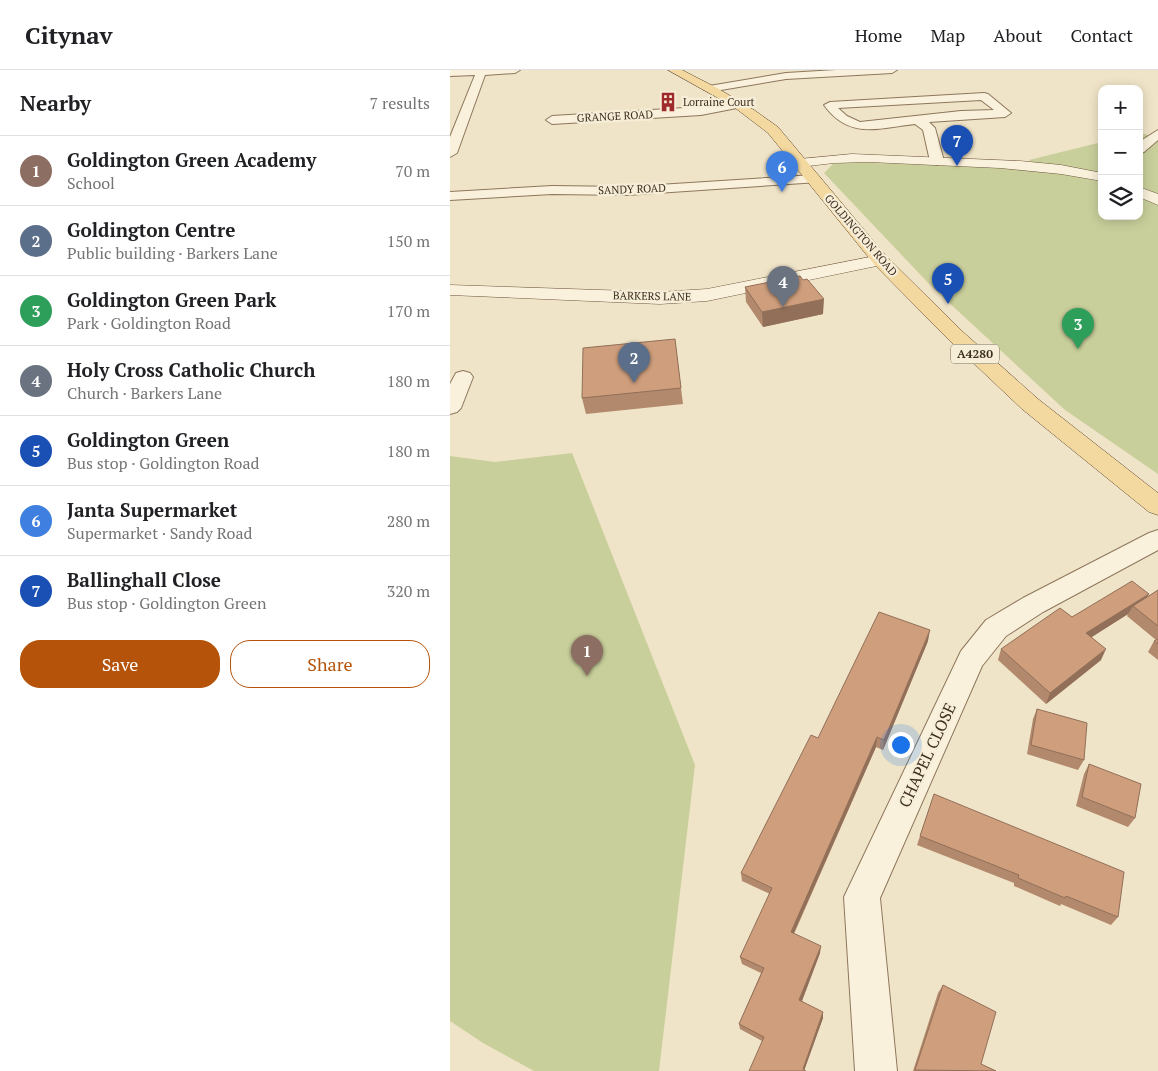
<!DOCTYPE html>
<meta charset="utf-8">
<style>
body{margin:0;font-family:"PT Serif",serif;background:#f2f2f2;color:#202124}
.controls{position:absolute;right:15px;top:15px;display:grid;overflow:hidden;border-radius:10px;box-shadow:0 2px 12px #0003}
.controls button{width:45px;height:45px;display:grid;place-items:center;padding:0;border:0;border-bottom:1px solid #e0e0e0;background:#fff;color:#202124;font:25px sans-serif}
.you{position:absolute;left:450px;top:674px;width:18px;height:18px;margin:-12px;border:4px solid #fff;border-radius:50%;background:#1a73e8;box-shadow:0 0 0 8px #1a73e833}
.badge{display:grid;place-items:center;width:32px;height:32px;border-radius:50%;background:#b45309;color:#fff;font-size:16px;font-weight:700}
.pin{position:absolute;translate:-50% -41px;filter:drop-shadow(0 1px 2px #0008)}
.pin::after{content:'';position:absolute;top:26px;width:18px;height:15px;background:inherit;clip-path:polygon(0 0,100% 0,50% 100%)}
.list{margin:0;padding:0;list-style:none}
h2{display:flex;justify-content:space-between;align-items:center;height:65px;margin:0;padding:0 20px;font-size:21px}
h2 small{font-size:16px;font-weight:400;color:#757577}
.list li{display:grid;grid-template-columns:32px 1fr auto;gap:15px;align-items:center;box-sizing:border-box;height:70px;padding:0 20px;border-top:1px solid #e0e0e0}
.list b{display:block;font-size:19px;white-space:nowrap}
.list p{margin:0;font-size:16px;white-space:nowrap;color:#757577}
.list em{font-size:16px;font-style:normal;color:#757577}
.actions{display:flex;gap:10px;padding:15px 20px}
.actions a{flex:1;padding:11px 0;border:1px solid #b45309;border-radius:20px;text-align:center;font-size:18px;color:#b45309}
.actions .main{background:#b45309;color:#fff}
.icon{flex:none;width:28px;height:28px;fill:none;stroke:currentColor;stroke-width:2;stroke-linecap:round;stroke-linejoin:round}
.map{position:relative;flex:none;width:708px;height:1001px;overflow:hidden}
header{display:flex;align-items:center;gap:30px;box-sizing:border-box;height:70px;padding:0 25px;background:#fff;border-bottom:1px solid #e0e0e0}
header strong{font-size:24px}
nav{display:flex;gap:28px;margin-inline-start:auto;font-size:18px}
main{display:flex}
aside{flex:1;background:#fff}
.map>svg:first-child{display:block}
.green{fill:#c9cf9b}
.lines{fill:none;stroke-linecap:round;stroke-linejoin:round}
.street-casing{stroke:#8d765c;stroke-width:2}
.secondary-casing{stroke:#6f573f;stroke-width:1}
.primary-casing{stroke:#5b4430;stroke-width:1}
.street{fill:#faf1dc;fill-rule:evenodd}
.secondary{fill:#faf1dc;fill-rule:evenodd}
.primary{fill:#f3d9a0;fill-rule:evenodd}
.wall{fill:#b2896c}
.shaded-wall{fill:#916f58}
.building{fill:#cf9f7d;stroke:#916f58}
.labels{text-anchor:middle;stroke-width:4.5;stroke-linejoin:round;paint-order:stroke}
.far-poi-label{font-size:11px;fill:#3d2e20;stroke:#f7eed8;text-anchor:start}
.far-street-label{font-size:11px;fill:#3d2e20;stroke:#f7eed8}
.shield{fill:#f7eed8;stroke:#756857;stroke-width:1}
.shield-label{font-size:12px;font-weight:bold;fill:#3d2e20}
.near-street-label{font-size:16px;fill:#3d2e20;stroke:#f7eed8}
</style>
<header>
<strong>Citynav</strong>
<nav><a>Home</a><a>Map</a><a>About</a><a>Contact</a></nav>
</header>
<main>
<aside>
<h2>Nearby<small>7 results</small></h2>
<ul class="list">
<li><span class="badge" style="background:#8d6e63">1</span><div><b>Goldington Green Academy</b><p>School</p></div><em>70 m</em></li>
<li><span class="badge" style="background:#5c6f8a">2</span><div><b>Goldington Centre</b><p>Public building · Barkers Lane</p></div><em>150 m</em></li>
<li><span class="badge" style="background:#2e9e5b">3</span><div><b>Goldington Green Park</b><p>Park · Goldington Road</p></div><em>170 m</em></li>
<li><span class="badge" style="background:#6b7280">4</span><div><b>Holy Cross Catholic Church</b><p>Church · Barkers Lane</p></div><em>180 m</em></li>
<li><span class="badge" style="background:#1a4fb4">5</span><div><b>Goldington Green</b><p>Bus stop · Goldington Road</p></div><em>180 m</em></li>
<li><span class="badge" style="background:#3f7fe0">6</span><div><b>Janta Supermarket</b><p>Supermarket · Sandy Road</p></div><em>280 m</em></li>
<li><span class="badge" style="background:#1a4fb4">7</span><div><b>Ballinghall Close</b><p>Bus stop · Goldington Green</p></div><em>320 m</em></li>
</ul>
<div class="actions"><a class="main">Save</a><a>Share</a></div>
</aside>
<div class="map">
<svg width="708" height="1001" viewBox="0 0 708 1001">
<rect width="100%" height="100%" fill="#f0e4c8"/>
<g class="green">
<path d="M689,63L708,67V125L689,117Z"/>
<path d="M652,72V104L583,93L579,90Z"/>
<path d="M398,92L591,99L652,112V146H689V126L708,135V404L615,340L482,217L374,103L383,94Z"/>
<path d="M122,383L245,695L209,1001H84L33,973L0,951V386L45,392Z"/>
</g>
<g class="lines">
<defs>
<g id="street">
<path d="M0,0H70L65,3L35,5L7,83L0,87V67L25,5L0,6Z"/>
<path d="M386,0H447L442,3L336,9L259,22L253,19L259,16L336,3Z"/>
<path d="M534,23L538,24L561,43L555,47L479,52L485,58L494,91L487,95L480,91L473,60L465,54C429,58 399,70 374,35L380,32ZM531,30L544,40L511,41L410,52L397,46L388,38Z"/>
<path d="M288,32L292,33L294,35L292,37L251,45L102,54L96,50L102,46L251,37Z"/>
<path d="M708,60V70L694,82L689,83V72Z"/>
<path d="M364,105L371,109L369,112L177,125L102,124L0,130V122L102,116L177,117Z"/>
<path d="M13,301L20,303L23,307L11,338L7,342L0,344V314L6,303Z"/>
<path d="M708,460V480L593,542L556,566L532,596L430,828L447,1001H405L394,827L511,581L536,550L573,528L699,463Z"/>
</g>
<g id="secondary">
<path d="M402,84L570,91L611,95L652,103V111L611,104L550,98L419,92L384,93L350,97L343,93L350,89Z"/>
<path d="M689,117L708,124V135L689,127Z"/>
<path d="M430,185L436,186L439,190L436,194L257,231L210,234L0,225V215L210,222L257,219Z"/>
</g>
<path id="primary" d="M218,0H232L267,18L304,40L328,57L436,186L513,262L588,329L708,423V445L699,442L572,339L499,270L424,194L318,63L284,37Z"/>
</defs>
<use href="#street" class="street-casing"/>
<use href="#secondary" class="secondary-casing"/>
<use href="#primary" class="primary-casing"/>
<use href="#street" class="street"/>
<use href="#secondary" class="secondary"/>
<use href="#primary" class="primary"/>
</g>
<g class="wall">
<path d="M353,210L373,244L313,257L296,232L295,217Z"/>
<path d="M225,269L233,334L136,344L132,328Z"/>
<path d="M708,520V590L698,582L704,571L706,570L677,546L678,544L641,567L651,590L596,634L548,590L551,579L622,547L698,527Z"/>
<path d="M478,571L433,680L426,677L344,864L370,883L352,931L373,948L354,1000L312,971L290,959L289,954L311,903L292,894L290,887L320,824L292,811L291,803L368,668Z"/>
<path d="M587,639L634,690L628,700L577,684L583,649Z"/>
<path d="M639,694L685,748L678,757L626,736L634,704Z"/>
<path d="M484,724L668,847L661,855L611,834L610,836L564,816V813L467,775Z"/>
<path d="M493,915L531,994L546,1001H463L488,923Z"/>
</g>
<g class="shaded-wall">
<path d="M374,229L373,244L313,257L312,242Z"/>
<path d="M699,524L693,535L683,536L678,544L631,574L636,563Z"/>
<path d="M480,560L478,571L433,680L434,670Z"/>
<path d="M656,579L651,590L596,634L600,623Z"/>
<path d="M427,667L426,677L341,869V862Z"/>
<path d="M371,876L370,883L350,936L349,930Z"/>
<path d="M373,942V948L354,1001L353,999Z"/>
</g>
<g class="building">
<path d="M350,206L353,210L357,209L374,229L312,242L295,217Z"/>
<path d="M225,269L231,318L132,328L133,278Z"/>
<path d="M682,511L699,524L636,563L656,579L600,623L551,579L610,538L622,547Z"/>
<path d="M708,520V556L683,536Z"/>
<path d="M429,542L480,560L434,670L427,667L341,862L371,876L349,930L373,942L353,999L356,1001H299L314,967L289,954L314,898L290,887L322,818L291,803L361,665L368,668Z"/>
<path d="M708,569V574L704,571Z"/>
<path d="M587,639L637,653L634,690L581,675Z"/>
<path d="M639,694L691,714L685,748L632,727Z"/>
<path d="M484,724L674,802L668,847L616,826L615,828L568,808L569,805L470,766Z"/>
<path d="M493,915L546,942L531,994L546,1001L465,1000Z"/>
</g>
<defs>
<symbol id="building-bare" viewBox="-9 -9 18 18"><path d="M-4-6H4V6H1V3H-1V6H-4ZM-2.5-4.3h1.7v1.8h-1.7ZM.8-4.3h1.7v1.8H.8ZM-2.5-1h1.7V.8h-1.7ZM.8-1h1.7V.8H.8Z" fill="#9e2a2b" stroke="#f7eed8" stroke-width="2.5" paint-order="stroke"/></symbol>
</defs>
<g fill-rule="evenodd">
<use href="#building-bare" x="204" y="18" width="28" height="28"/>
</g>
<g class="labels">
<g class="far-poi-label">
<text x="233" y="36">Lorraine Court</text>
</g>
<g class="far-street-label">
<text transform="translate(165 46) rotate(-3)" y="4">GRANGE ROAD</text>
<text transform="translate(182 119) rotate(-2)" y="4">SANDY ROAD</text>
<text transform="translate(411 165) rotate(49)" y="4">GOLDINGTON ROAD</text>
<text transform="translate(202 226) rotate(1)" y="4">BARKERS LANE</text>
</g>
<rect class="shield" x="501" y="274.5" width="48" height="19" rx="4"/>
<g class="shield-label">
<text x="525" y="288">A4280</text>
</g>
<g class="near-street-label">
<text transform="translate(477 685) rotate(-65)" y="6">CHAPEL CLOSE</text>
</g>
</g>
</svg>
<div class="controls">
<button>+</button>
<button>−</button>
<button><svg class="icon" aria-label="layers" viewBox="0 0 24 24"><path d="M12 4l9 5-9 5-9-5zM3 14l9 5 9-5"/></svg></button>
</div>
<div class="you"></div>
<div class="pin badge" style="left:137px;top:606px;background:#8d6e63">1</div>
<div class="pin badge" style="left:184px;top:313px;background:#5c6f8a">2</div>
<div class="pin badge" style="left:628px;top:279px;background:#2e9e5b">3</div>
<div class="pin badge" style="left:333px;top:237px;background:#6b7280">4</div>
<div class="pin badge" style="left:498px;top:234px;background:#1a4fb4">5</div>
<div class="pin badge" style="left:332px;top:122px;background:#3f7fe0">6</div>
<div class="pin badge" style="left:507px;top:96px;background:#1a4fb4">7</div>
</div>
</main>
